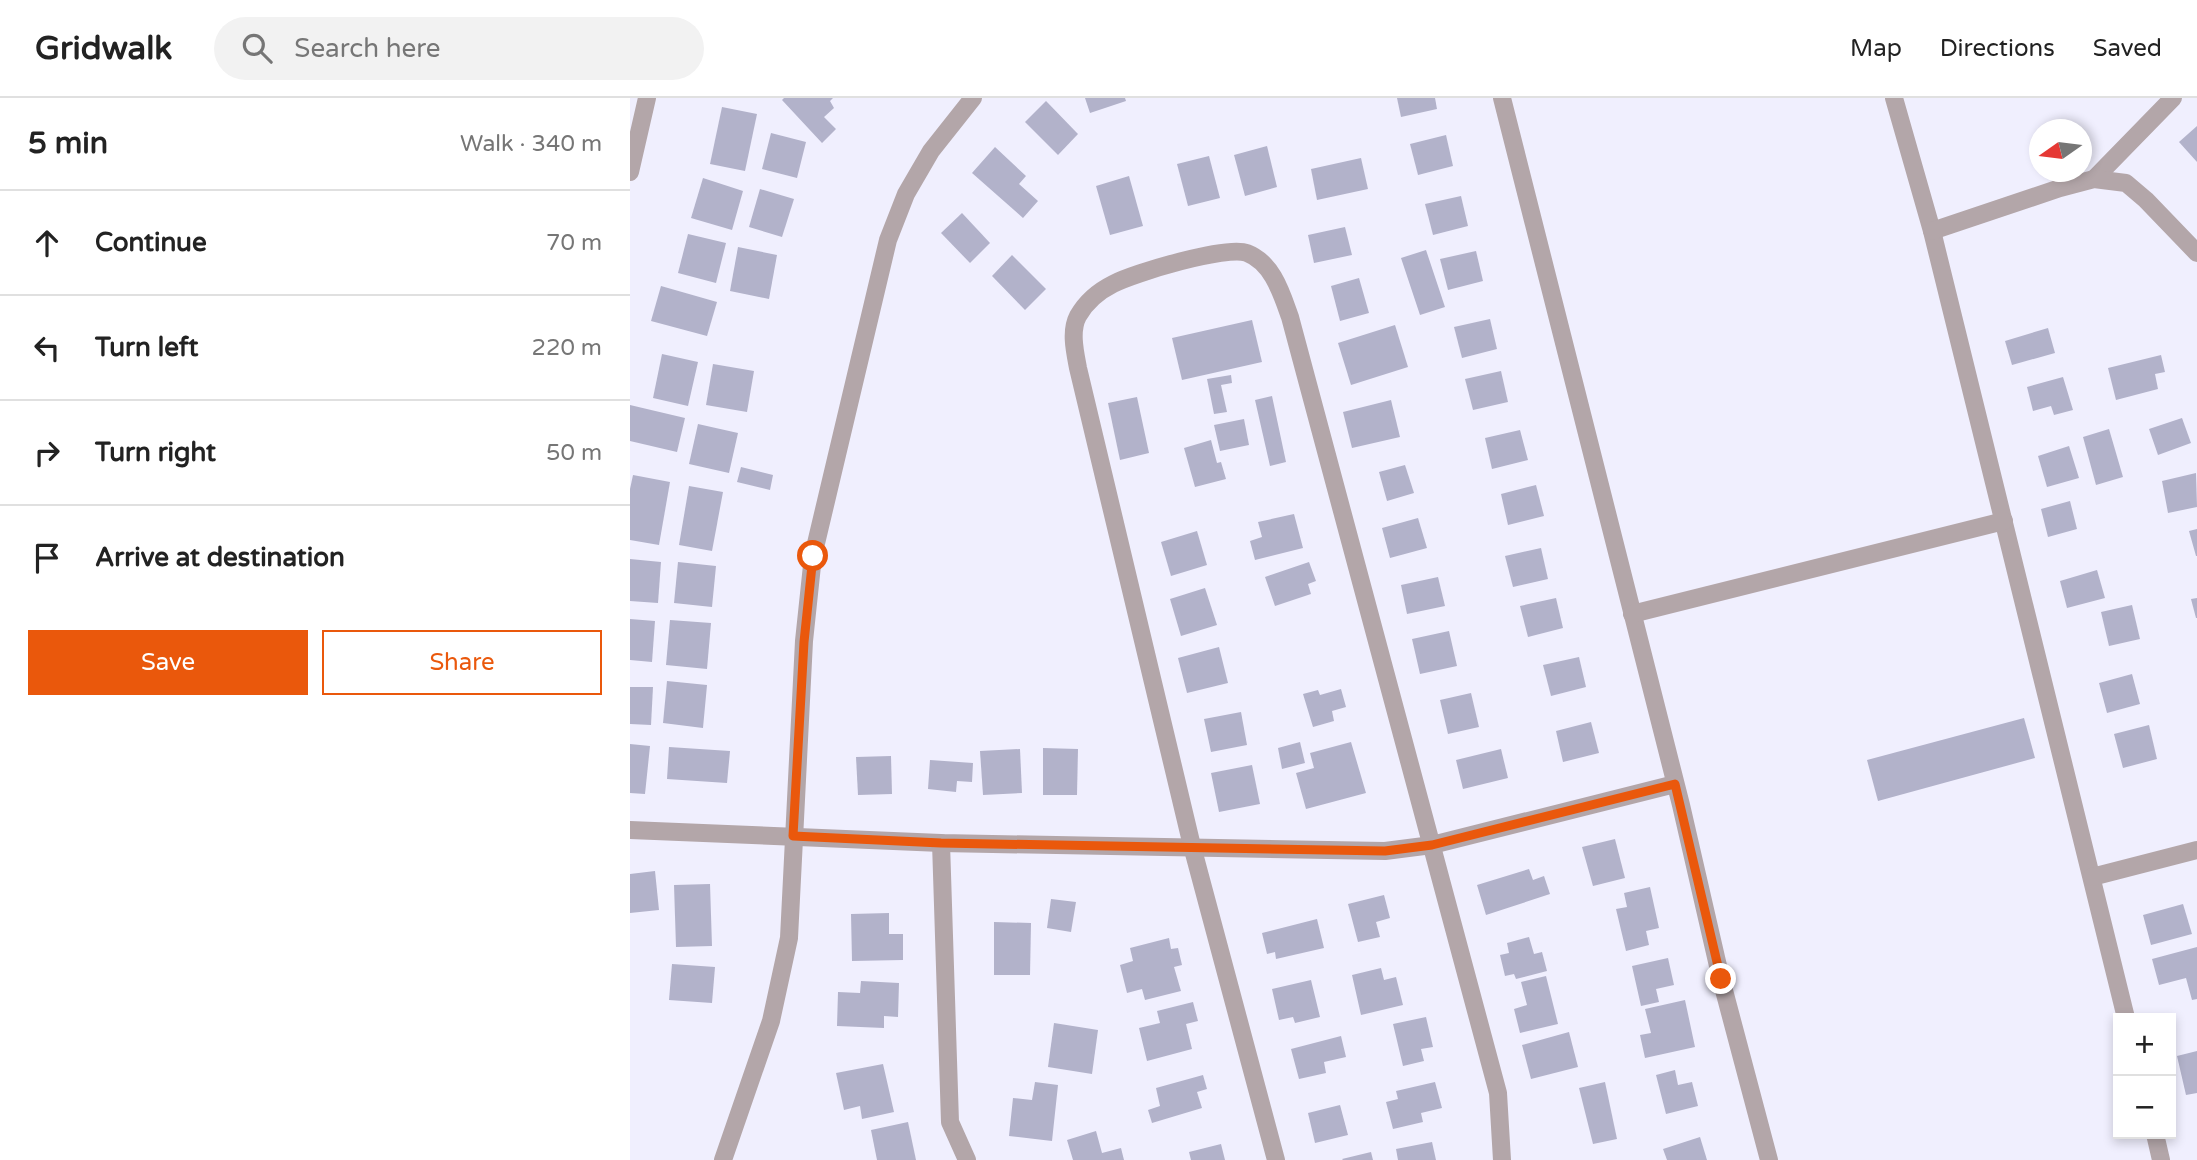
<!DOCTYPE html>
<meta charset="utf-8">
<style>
body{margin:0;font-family:"Varela Round",sans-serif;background:#f2f2f2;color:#222}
.controls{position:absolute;right:21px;bottom:21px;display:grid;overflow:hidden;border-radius:0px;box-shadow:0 4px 10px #0003}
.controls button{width:63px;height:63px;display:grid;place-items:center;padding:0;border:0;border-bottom:2px solid #e0e0e0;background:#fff;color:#222;font:35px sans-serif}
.compass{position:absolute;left:1399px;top:21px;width:63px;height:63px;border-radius:50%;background:#fff;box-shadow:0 4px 10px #0003;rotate:256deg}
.stop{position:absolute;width:21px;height:21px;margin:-16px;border:5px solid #ea580c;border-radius:50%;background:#fff}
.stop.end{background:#ea580c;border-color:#fff;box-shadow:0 2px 7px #0008}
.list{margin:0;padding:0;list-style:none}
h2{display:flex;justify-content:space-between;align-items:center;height:91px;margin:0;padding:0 28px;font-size:30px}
h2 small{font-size:23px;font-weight:400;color:#767676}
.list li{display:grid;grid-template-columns:46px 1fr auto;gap:21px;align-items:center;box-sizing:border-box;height:105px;padding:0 28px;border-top:2px solid #e0e0e0}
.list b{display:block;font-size:26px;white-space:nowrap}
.list em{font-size:23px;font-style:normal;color:#767676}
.actions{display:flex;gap:14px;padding:21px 28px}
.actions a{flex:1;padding:16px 0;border:2px solid #ea580c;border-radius:0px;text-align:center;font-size:24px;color:#ea580c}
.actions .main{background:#ea580c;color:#fff}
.icon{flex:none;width:38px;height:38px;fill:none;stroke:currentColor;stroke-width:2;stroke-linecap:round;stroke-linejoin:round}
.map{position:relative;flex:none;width:1567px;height:1062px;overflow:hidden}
header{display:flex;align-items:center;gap:42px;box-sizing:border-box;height:98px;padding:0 35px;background:#fff;border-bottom:2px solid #e0e0e0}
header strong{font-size:33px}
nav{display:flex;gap:38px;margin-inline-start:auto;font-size:24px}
.search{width:490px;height:63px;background:#f2f2f2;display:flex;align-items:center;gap:18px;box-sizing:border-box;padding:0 24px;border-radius:38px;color:#767676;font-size:26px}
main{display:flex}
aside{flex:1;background:#fff}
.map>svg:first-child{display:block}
.building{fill:#b2b2ca}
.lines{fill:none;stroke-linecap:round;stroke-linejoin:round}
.minor{stroke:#b3a6a9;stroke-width:18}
.route{stroke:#ea580c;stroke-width:9}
</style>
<header>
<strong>Gridwalk</strong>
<div class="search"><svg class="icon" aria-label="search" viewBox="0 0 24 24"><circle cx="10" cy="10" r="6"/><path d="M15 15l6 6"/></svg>Search here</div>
<nav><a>Map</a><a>Directions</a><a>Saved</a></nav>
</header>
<main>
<aside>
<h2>5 min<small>Walk · 340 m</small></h2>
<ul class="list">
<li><svg class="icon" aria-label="ahead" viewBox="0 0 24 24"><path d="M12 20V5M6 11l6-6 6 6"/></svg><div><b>Continue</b></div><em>70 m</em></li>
<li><svg class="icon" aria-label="left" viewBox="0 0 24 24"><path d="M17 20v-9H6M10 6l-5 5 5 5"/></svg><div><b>Turn left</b></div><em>220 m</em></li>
<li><svg class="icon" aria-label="right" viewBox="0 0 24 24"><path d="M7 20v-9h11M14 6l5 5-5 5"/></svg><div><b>Turn right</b></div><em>50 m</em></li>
<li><svg class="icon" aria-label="arrive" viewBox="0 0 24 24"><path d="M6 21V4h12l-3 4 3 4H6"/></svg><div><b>Arrive at destination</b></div></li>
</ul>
<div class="actions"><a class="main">Save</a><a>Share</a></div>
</aside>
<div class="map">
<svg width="1567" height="1062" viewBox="0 0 1567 1062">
<rect width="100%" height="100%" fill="#f0effe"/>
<g class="building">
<path d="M154,0H203L200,3L204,10L194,19L206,31L192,45L152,2Z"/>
<path d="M455,0H495L496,3L460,15Z"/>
<path d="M767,0H805L807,11L771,19Z"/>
<path d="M416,3L448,36L428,57L395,24Z"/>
<path d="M92,9L127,16L115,73L80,66Z"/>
<path d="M1567,28V64L1549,44Z"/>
<path d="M141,35L176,44L167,80L132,71Z"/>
<path d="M816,37L823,68L788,77L780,46Z"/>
<path d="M637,48L647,89L615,98L604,57Z"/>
<path d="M365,49L396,78L389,86L408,103L393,120L342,75Z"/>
<path d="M579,58L590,100L558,108L547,66Z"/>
<path d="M731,60L738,91L687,102L681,71Z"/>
<path d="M499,78L513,128L480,137L466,88Z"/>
<path d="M73,80L113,93L102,132L61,120Z"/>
<path d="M130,91L164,101L152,139L119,129Z"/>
<path d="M831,98L838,128L803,137L795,106Z"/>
<path d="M332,115L360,145L340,165L311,135Z"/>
<path d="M715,129L722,157L684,165L678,137Z"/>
<path d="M58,136L96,145L86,185L48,175Z"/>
<path d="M108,149L147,157L139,201L100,193Z"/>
<path d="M796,152L815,209L790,217L771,160Z"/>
<path d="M846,153L853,183L818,192L810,161Z"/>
<path d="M382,157L416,191L395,212L362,178Z"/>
<path d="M729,180L739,215L710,223L701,188Z"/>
<path d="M31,188L87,204L77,238L21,223Z"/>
<path d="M860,221L867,251L832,260L824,229Z"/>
<path d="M622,222L632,264L552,282L542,240Z"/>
<path d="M765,227L778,269L721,287L708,245Z"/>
<path d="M1418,230L1425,255L1382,267L1375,243Z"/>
<path d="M32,256L68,264L58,308L23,300Z"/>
<path d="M1531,257L1535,274L1525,276L1528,291L1486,302L1478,270Z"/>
<path d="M83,266L124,273L117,314L76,307Z"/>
<path d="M871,273L878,304L843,312L835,281Z"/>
<path d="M601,277L602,285L591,287L597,314L584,316L577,281Z"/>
<path d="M1433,279L1443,312L1424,317L1421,308L1403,313L1397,289Z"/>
<path d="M642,298L656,364L640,368L625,302Z"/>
<path d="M507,299L519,355L490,362L478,305Z"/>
<path d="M761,302L770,339L722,350L713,314Z"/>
<path d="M0,307L55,320L47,354L0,343Z"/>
<path d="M1552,320L1561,345L1528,357L1519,331Z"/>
<path d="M614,321L619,347L590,353L584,327Z"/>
<path d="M68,326L108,335L99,375L59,366Z"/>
<path d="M1479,331L1493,379L1466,387L1453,339Z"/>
<path d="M890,332L898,362L862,371L855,340Z"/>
<path d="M581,342L587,365L591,364L596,381L565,389L554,350Z"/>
<path d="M1439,348L1449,380L1417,389L1408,358Z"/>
<path d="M775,367L784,395L757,403L749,374Z"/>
<path d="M111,369L143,377L140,392L107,384Z"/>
<path d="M1566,375L1567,409L1538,415L1532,383Z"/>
<path d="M3,377L40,384L29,447L0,442V391Z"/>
<path d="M906,387L914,418L878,427L871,396Z"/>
<path d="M59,388L93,394L82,453L49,447Z"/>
<path d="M1440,403L1447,431L1418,439L1411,411Z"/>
<path d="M664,416L673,450L625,462L620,443L632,439L628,424Z"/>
<path d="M788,420L797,450L760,460L752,430Z"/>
<path d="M1567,431V458H1566L1559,433Z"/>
<path d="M567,433L577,467L541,478L531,444Z"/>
<path d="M911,450L918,481L883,489L875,458Z"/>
<path d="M0,461L31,464L28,505L0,503Z"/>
<path d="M48,464L86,468L82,509L44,505Z"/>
<path d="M679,464L686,483L678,486L681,496L645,508L635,479Z"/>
<path d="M1467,472L1475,500L1437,510L1430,483Z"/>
<path d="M808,479L815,508L777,516L771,487Z"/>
<path d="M575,490L587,527L551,538L540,501Z"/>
<path d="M926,500L933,530L898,539L890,508Z"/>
<path d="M1567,500V520H1566L1561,501Z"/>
<path d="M1502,507L1510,541L1479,548L1471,514Z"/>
<path d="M0,521L25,523L22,564L0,562Z"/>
<path d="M40,522L81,525L77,571L36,567Z"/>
<path d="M819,533L827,568L790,576L782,541Z"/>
<path d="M589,549L598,585L557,595L548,560Z"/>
<path d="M949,559L956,589L921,598L913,567Z"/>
<path d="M1502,576L1510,606L1477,615L1469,585Z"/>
<path d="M37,583L77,587L73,630L33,625Z"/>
<path d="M0,589H23L21,627L0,626Z"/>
<path d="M711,591L716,609L702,613L704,623L683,629L673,596L688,592L690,597Z"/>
<path d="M841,595L849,629L818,636L810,602Z"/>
<path d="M611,614L617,647L581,654L574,621Z"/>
<path d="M1394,620L1405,660L1248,703L1237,662Z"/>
<path d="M961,624L969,655L933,664L926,633Z"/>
<path d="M1519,627L1527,661L1493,670L1484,636Z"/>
<path d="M670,644L675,665L652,671L648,650Z"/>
<path d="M721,644L736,695L676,711L666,675L684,670L680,655Z"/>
<path d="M0,646L20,648L15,696L0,695Z"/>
<path d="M39,649L100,653L97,685L37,681Z"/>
<path d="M413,650L448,651L447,697H413Z"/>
<path d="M390,651L392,695L353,697L350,653Z"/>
<path d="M871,651L878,680L833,691L826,662Z"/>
<path d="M261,658L262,696L228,697L226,659Z"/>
<path d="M300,662L343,665L342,684L327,683L326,694L298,691Z"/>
<path d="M622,667L630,706L589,714L581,675Z"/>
<path d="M985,741L995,780L963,788L952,749Z"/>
<path d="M899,771L903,782L914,778L920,796L856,817L847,787Z"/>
<path d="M25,773L29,812L0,815V776Z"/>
<path d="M80,786L82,848L46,849L44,787Z"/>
<path d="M1020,789L1029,830L1016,833L1019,847L996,853L986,811L997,809L994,795Z"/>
<path d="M754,797L760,820L746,824L750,839L728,844L718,806Z"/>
<path d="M421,801L446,804L441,834L417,830Z"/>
<path d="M1553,806L1562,836L1521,847L1513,817Z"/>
<path d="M259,815V836H273V862L222,863L221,816Z"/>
<path d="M687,821L694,850L646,861L645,854L637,856L632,835Z"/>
<path d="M364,824L401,825L400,877H364Z"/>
<path d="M899,839L904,856L912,854L917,873L886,881L884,876L875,878L870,857L879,855L877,845Z"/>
<path d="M539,840L541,851L548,850L552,867L544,869L551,893L515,902L512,891L497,895L490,867L503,863L500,850Z"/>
<path d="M1567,849V901L1562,902L1556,880L1529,887L1522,861Z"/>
<path d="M1038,860L1044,887L1026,891L1029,904L1011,908L1002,868Z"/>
<path d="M42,866L85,869L82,905L39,902Z"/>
<path d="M751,870L754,882L766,879L773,907L731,917L722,877Z"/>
<path d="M916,878L928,926L890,935L884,911L897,907L891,884Z"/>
<path d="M681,882L690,919L665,925L663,919L649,922L642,891Z"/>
<path d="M231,883L269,885L268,919L254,918V930L207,928L208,894L230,895Z"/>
<path d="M1055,902L1065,949L1015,960L1010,937L1021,935L1015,911Z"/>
<path d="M563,904L568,923L556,926L562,951L517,963L509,930L530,925L527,913Z"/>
<path d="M796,919L803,949L791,951L794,963L773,968L763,926Z"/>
<path d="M424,925L468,932L462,976L418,969Z"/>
<path d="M939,934L948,969L901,981L892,947Z"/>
<path d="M711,938L716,959L694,964L696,975L669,981L661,951Z"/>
<path d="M1567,953V995L1556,997L1547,958Z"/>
<path d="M253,966L264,1014L232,1021L230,1008L214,1012L206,975Z"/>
<path d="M1045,972L1048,987L1062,984L1068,1008L1036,1016L1026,977Z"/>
<path d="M573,977L577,991L567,994L572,1010L522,1025L518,1012L530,1008L526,990Z"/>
<path d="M405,984L428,987L422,1043L379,1038L383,1000L402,1002Z"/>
<path d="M805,984L812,1010L791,1015L793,1024L763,1031L756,1004L768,1001L766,993Z"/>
<path d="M975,984L987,1041L963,1046L949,990Z"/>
<path d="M710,1007L718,1037L685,1045L678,1015Z"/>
<path d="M278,1024L286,1062H247L241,1032Z"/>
<path d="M466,1033L472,1055L491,1050L494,1062H443L437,1042Z"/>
<path d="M1070,1039L1077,1062H1037L1033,1051Z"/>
<path d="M802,1044L806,1062H768L766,1051Z"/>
<path d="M591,1046L595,1062H561L559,1054Z"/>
<path d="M741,1054L743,1062H713L712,1061Z"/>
</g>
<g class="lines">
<g class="minor">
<path d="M872,0L1051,707L1091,881L1139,1062"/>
<path d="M1264,0L1302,133L1496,920"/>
<path d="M0,74L17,0"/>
<path d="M1464,81L1543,0"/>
<path d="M1302,133L1430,90L1464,81L1496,85L1516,102L1567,155"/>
<path d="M1002,516L1374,423"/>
<path d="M0,732L311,745L755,753L802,747L1045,686"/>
<path d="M311,745L320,1024L337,1062"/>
<path d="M1462,779L1567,752"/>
<path d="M1525,1036L1531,1062"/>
<path d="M93,1062L141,923L159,840L174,543L183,458L258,142L276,96L301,53L343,0"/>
<path d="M646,1062L562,748L448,270C445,254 440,233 448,218C456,204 469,193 483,186C504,175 597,147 617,155C643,165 652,197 660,219L868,995L872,1062"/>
</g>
</g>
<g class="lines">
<path class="route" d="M183,458L174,544L163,738L311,745L755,753L802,747L1045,686L1091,881"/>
</g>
</svg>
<div class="controls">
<button>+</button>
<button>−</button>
</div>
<svg class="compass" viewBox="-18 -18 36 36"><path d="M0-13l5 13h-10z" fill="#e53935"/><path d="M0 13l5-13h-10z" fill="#767676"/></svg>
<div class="stop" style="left:183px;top:458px"></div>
<div class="stop end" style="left:1091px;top:881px"></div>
</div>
</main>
